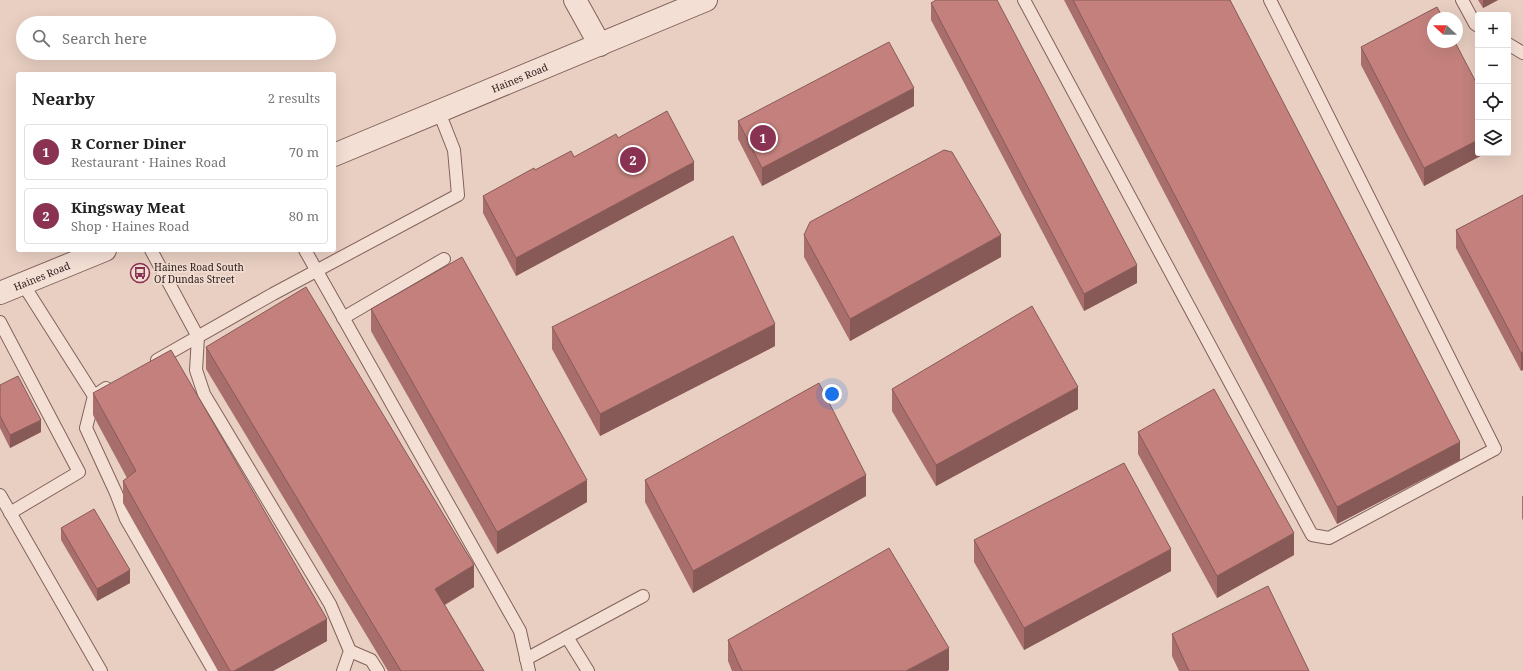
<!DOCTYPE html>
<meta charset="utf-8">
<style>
body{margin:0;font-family:"Noto Serif",serif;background:#f6f6f6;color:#222}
.controls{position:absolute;right:12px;top:12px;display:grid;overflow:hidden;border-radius:4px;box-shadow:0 4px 16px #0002}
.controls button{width:36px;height:36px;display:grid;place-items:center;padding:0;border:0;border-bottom:1px solid #e0e0e0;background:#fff;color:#222;font:20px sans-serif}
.compass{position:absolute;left:1427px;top:12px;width:36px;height:36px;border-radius:50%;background:#fff;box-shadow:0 4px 16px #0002;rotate:292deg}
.you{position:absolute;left:832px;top:394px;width:14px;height:14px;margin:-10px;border:3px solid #fff;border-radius:50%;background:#1a73e8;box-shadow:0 0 0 6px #1a73e833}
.badge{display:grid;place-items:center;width:26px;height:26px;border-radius:50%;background:#893252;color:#fff;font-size:13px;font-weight:700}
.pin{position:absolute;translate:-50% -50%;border:2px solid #fff;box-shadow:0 1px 4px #0006}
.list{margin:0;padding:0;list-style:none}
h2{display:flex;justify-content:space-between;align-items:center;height:52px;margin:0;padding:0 16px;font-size:17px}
h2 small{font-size:13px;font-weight:400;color:#767676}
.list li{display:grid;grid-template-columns:26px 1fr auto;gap:12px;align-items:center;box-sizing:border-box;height:56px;margin:0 8px 8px;padding:0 8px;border:1px solid #e0e0e0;border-radius:4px}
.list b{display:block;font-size:15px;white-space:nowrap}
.list p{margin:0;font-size:13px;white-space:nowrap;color:#767676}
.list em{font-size:13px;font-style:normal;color:#767676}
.icon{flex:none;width:22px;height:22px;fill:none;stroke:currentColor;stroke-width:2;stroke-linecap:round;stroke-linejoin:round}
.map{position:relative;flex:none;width:1523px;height:671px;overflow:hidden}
.search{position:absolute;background:#fff;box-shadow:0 4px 16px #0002;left:16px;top:16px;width:320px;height:44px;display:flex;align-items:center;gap:10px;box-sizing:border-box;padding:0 14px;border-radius:22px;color:#767676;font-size:15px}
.panel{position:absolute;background:#fff;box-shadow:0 4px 16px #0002;left:16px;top:72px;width:320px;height:180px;border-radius:4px}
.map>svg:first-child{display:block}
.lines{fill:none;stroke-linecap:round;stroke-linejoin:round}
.service-casing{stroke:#81625b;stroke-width:14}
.minor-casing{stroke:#81625b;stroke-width:24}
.service{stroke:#f4dfd5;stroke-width:12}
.minor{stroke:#f4dfd5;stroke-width:22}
.wall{fill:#a86e6b}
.shaded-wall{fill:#885a57}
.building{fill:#c3807c;stroke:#885a57}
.labels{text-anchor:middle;stroke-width:3.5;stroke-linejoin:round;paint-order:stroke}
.street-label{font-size:10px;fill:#32201e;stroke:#f1dcd1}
.poi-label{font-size:10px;fill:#32201e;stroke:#f1dcd1;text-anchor:start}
</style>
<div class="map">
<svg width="1523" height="671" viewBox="0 0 1523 671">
<rect width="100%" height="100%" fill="#e9cfc2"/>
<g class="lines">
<defs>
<g id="service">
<path d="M1024,0L1312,535L1329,538L1495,449L1270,0"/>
<path d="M1462,0L1475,24L1478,26"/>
<path d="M1508,44L1523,53"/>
<path d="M151,250L198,337L196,370L204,394L330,604L350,651L343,671"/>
<path d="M305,250L520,631L529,671"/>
<path d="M23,284L94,396L106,388"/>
<path d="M343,318L444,259"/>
<path d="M0,322L79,472L10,513"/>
<path d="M157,360L273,294L458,195L454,150L439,112"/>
<path d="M94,396L86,428L116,493L126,519L214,671"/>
<path d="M0,495L101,671"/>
<path d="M567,637L588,671"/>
<path d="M350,651L371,660L378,671"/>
<path d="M526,659L643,596"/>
</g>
<g id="minor">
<path d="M575,0L600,45"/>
<path id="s1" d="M334,155L706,0"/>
<path id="s2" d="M0,293L105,250"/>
</g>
</defs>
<use href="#service" class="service-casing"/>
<use href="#minor" class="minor-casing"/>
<use href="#service" class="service"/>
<use href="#minor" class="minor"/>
</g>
<g class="wall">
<path d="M1064,0H1230L1460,460L1337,524Z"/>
<path d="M1478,0H1498L1483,8Z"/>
<path d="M931,3L1137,283L1084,311L931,20Z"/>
<path d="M1361,47L1478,153H1486L1424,186L1361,65Z"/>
<path d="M914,106L762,186L738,139V121Z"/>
<path d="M618,138L694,180L516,276L483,213V196L535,170L574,157Z"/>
<path d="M1523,195L1521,371L1456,248V230Z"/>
<path d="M804,235L1001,257L850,341L804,257Z"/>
<path d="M371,309L587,502L497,554L371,331Z"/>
<path d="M552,327L775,346L600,436L552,349Z"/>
<path d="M206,347L474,587L445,605L484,671H388L206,369Z"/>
<path d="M0,385L41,432L10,448L0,428Z"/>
<path d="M892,389L1078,409L936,486L892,411Z"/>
<path d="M93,393L327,641L273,671H218L123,503V481L127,478L93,415Z"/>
<path d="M1138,432L1294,555L1217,598L1138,454Z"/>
<path d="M645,480L866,496L693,593L645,502Z"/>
<path d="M1522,496H1523V521L1522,518Z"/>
<path d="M61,528L130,583L97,601L61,540Z"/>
<path d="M974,540L1171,571L1024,650L974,562Z"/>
<path d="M1172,634L1309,671H1179L1172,656Z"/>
<path d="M728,640L949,670L947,671H732L728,661Z"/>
</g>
<g class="shaded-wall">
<path d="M1483,0H1498L1483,8Z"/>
<path d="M914,88V106L762,186V168Z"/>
<path d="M1478,140V153H1486L1424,186V168Z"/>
<path d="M694,162V180L516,276V258Z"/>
<path d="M1001,235V257L850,341V319Z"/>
<path d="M1137,265V283L1084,311V294Z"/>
<path d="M775,324V346L600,436V414Z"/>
<path d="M1523,352V370L1521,371V353Z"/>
<path d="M1078,387V409L936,486V465Z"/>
<path d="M41,420V432L10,448V435Z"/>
<path d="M1460,442V460L1337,524V507Z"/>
<path d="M866,475V496L693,593V571Z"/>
<path d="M587,480V502L497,554V532Z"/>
<path d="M1294,533V555L1217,598V576Z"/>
<path d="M1171,549V571L1024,650V628Z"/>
<path d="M474,565V587L435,610V589Z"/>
<path d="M130,570V583L97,601V589Z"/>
<path d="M327,619V641L273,671H234Z"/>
<path d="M949,648V670L947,671H906Z"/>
</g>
<g class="building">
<path d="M936,0H997L1137,265L1084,294L931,3Z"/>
<path d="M1073,0H1230L1460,442L1337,507Z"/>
<path d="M1437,7L1443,18H1433V42H1455L1478,86V140L1424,168L1361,47Z"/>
<path d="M889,42L914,88L762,168L738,121Z"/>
<path d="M667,111L694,162L516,258L483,196L534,168L535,170L571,151L574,157L616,134L618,138Z"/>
<path d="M944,150L952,152L1001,235L850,319L804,235L810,222Z"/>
<path d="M1523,195V352L1521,353L1456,230Z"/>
<path d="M733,236L775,324L600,414L552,327Z"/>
<path d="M462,257L587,480L497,532L371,309Z"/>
<path d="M306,287L474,565L435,589L484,671H401L206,347Z"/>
<path d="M1032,306L1078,387L936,465L892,389Z"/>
<path d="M171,350L327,619L234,671H230L123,481L136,471L93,393Z"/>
<path d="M18,376L41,420L10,435L0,416V385Z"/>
<path d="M819,383L866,475L693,571L645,480Z"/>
<path d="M1214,389L1294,533L1217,576L1138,432Z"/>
<path d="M1124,463L1171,549L1024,628L974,540Z"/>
<path d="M94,509L130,570L97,589L61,528Z"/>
<path d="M889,548L949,648L906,671H742L728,640Z"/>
<path d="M1268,586L1309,671H1189L1172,634Z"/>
</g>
<defs>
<symbol id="bus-ring" viewBox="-11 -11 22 22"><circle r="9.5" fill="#f1dcd1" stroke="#893252" stroke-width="1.5"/><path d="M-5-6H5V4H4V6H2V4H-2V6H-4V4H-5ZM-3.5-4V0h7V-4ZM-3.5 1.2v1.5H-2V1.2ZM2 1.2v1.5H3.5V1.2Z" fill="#893252"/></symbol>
</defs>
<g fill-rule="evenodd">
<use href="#bus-ring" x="129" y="262" width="22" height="22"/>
</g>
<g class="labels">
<g class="street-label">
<text dy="4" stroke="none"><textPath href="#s1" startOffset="201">Haines Road</textPath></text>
<text dy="4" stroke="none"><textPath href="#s2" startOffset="45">Haines Road</textPath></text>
</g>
<g class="poi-label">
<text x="154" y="271">Haines Road South<tspan x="154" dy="12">Of Dundas Street</tspan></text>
</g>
</g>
</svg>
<div class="controls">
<button>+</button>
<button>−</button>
<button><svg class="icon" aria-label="locate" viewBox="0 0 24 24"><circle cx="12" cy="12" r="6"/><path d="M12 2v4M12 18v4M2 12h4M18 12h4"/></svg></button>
<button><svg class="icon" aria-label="layers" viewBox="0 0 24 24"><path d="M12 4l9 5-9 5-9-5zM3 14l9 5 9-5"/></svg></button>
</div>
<svg class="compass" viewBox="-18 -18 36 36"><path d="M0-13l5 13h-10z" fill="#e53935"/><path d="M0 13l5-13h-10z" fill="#767676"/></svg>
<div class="you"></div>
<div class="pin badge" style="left:763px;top:138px">1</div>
<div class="pin badge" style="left:633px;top:160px">2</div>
<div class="search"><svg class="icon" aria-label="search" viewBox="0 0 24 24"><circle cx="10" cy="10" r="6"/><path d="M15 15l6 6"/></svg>Search here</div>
<section class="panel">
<h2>Nearby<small>2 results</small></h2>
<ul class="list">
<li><span class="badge">1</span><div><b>R Corner Diner</b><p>Restaurant · Haines Road</p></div><em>70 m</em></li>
<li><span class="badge">2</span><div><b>Kingsway Meat</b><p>Shop · Haines Road</p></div><em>80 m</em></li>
</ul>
</section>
</div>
